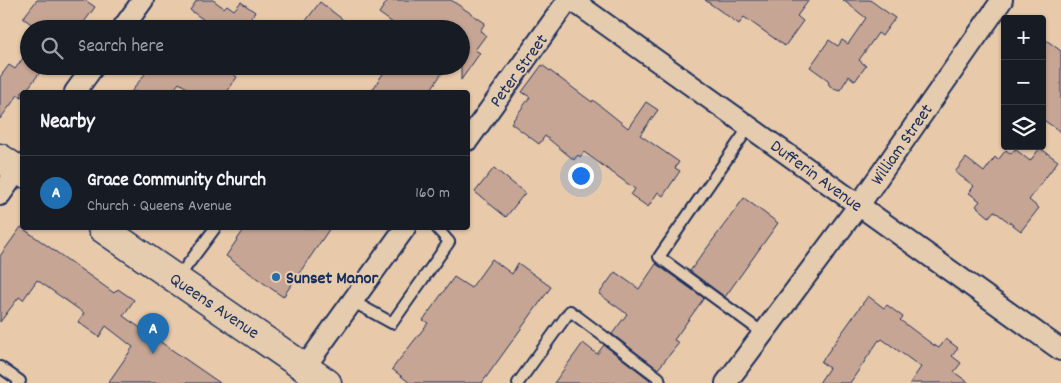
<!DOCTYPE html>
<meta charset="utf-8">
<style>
body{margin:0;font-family:Dekko,sans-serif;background:#20242c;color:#f1f3f6}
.controls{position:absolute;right:15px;top:15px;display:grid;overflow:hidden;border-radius:5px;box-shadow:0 1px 4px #0004}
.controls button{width:45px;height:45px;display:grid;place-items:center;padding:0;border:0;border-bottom:1px solid #363941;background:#171b24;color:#f1f3f6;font:25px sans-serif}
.you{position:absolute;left:580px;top:175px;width:18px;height:18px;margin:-12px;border:4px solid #fff;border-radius:50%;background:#1a73e8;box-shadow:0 0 0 8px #1a73e833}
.badge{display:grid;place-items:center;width:32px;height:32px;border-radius:50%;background:#1f6fb2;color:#fff;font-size:16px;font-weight:700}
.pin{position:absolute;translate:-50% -41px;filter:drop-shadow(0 1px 2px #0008)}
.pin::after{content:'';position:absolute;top:26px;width:18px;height:15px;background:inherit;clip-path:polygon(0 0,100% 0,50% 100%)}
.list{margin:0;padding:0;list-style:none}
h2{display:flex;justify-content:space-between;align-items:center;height:65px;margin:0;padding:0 20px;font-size:21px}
h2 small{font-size:16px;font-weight:400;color:#9ea1a6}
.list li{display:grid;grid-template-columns:32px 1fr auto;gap:15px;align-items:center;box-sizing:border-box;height:75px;padding:0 20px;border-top:1px solid #363941}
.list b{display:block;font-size:19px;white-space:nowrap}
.list p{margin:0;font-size:16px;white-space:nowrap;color:#9ea1a6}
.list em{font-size:16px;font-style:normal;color:#9ea1a6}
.icon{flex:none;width:28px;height:28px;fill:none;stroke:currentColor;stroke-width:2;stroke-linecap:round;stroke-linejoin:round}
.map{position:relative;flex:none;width:1061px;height:383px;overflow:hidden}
.search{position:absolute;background:#171b24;box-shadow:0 1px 4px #0004;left:20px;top:20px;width:450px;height:55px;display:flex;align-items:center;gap:12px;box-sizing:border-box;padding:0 18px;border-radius:28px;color:#9ea1a6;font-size:19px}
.panel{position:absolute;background:#171b24;box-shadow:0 1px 4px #0004;left:20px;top:90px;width:450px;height:140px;border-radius:5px}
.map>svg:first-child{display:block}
.building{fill:#c6a594;stroke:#1b2f5e}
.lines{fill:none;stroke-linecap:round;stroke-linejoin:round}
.lane-casing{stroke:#1b2f5e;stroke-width:14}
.street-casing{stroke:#1b2f5e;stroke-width:24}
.secondary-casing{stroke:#1b2f5e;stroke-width:31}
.lane{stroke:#e6ccae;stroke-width:10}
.street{stroke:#e6ccae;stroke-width:20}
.secondary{stroke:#e6ccae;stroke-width:28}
.poi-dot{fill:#1f6fb2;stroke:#e6ccae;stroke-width:2}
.labels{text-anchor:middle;stroke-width:4;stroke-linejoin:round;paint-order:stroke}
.street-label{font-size:18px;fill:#1b2f5e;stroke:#e6ccae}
.poi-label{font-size:18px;font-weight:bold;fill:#1b2f5e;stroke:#e6ccae;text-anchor:start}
</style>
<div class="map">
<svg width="1061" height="383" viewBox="0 0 1061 383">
<rect width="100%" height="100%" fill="#e8caab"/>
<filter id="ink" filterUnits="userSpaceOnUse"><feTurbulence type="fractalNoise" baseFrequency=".02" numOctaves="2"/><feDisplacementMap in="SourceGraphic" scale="10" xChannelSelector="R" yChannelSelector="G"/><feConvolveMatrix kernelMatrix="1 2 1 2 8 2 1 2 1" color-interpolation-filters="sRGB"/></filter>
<g filter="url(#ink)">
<g class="building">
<path d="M37,0H85L95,7L79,29H38L23,18Z"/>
<path d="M197,0H213L224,8L227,5L234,10L241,2L255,12L244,29H228L219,23L217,25L203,29L204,20L190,10Z"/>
<path d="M388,0H451L485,23L480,31L486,35L475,50L480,53L461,80V29H401L379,13Z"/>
<path d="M705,0H809L797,16L803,21L785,46L744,17L739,24Z"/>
<path d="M843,0H870L895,18L882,36L878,33L859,60L866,66L855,81L849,76L840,90L833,88L829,85L828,80L810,67L829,40L838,46L842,40L848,44L866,18Z"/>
<path d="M320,2L355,29H313L305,22Z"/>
<path d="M1042,37L1061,51V132L1042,119Z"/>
<path d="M29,50V66H45L25,92H22V97L18,95L0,119V77L9,65L15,69Z"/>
<path d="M542,65L592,102L593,100L628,128L646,102L658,110L640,135L679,162L675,168L680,171L663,196L658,192L648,207L631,195L635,189L584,152L580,157L578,155L574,160L545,136L539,144L511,123L530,97L522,92Z"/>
<path d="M151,66H223L237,77L227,92H193L179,83L172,92H131Z"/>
<path d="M388,66H447L429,92H371Z"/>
<path d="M1040,148L1058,161L1029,200L1039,208L1021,231L994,211L989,217L976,206L980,201L969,193L974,186L955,172L966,158L984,172L995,157L998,160L1006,150L1011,154L1015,149L1030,161Z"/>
<path d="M494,168L525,193L506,217L475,192Z"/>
<path d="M744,198L778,223L725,297L690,271Z"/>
<path d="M21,227L114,293L118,289L134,300L123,316L220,383H108L133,347L106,326L99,337L78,322L84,313L37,280L23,300L19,297L0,322V256Z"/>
<path d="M245,228H330L283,297L226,256Z"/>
<path d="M492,259L512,274L518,263L551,287L482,383H410L392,369L428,323L423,320L454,277L471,288Z"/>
<path d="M656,264L704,298L674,340L679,343L658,369L612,334L627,314L599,294L615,272L639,289Z"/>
<path d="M868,296L884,308L887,305L903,317L900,320L932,344L939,348L946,339L958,348L952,356L961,363L954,372L969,383H910L921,367L882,339L880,341L879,340L850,383H819L829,368L821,362Z"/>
<path d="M583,343L597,354L604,345L650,380L648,383H554Z"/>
</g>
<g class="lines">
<defs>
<g id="lane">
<path d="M749,127L659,257L763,333"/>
<path d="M177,279L215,228"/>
<path d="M352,301L392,323L449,242L437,228"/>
<path d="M0,367L20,381L18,383"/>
<path d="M518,383L570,311L659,378L660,383"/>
</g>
<g id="street">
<path d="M572,0L1061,350"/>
<path d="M122,29L143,0"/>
<path d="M75,92L94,66"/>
<path d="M468,140L568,0"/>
<path d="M0,195L22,164"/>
<path d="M305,367L405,228"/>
<path d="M726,383L859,205L1002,0"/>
</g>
<g id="secondary">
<path d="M0,158L22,173"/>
<path d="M102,228L327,383"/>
</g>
</defs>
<use href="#lane" class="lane-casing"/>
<use href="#street" class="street-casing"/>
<use href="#secondary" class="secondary-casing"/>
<use href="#lane" class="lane"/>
<use href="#street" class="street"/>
<use href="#secondary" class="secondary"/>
</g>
</g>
<circle class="poi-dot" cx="276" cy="277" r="5"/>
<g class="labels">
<g class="street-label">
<text transform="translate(518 70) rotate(-54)" y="6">Peter Street</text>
<text transform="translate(901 144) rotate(-55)" y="6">William Street</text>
<text transform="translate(817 175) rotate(36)" y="6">Dufferin Avenue</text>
<text transform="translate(215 305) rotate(34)" y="6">Queens Avenue</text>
</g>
<g class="poi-label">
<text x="286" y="283">Sunset Manor</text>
</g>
</g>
</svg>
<div class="controls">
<button>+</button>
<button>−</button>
<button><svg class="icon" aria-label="layers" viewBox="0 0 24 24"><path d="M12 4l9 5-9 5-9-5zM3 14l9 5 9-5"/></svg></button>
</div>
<div class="you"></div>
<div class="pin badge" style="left:153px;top:354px">A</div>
<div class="search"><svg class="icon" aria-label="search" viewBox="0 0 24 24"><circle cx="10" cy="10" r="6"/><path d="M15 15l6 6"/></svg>Search here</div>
<section class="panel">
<h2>Nearby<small></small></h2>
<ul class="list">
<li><span class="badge">A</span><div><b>Grace Community Church</b><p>Church · Queens Avenue</p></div><em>160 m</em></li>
</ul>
</section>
</div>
